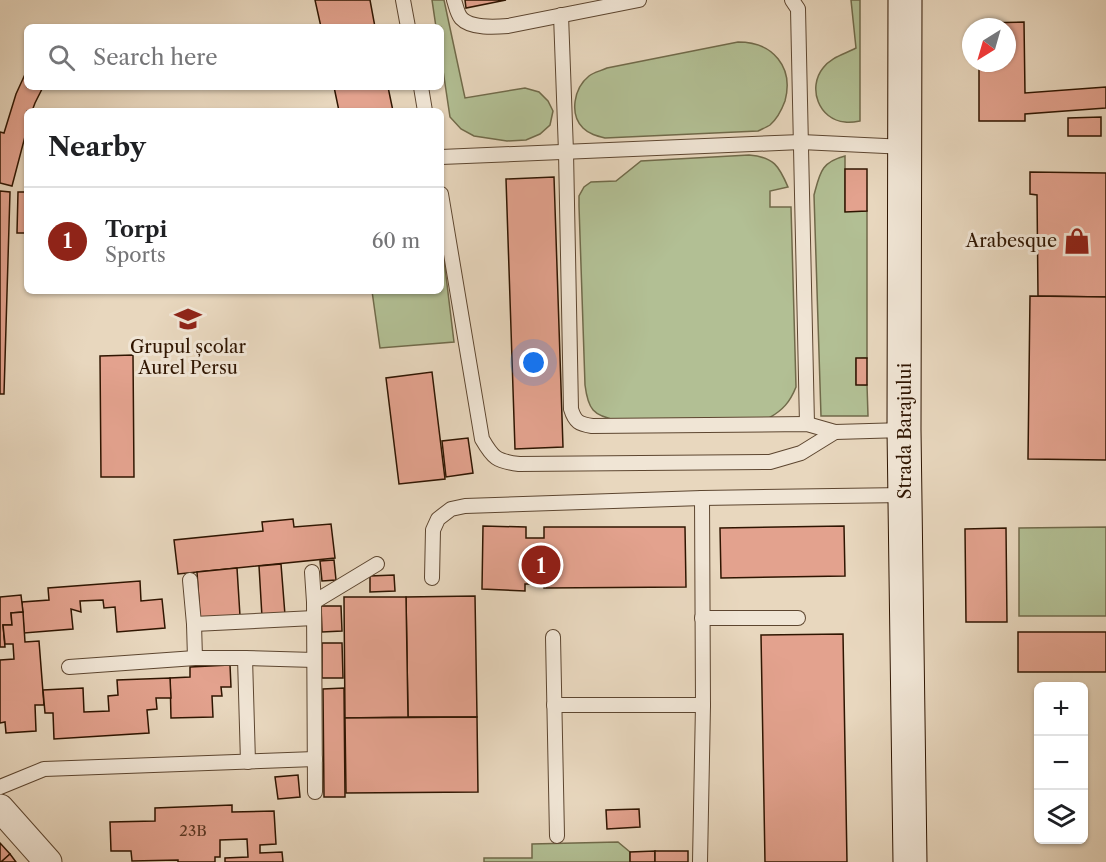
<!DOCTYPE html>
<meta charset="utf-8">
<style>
body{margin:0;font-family:"Libre Caslon Text",serif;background:#f2f2f2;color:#202124}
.controls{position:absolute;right:18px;bottom:18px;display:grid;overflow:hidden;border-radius:9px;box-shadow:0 2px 4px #0004}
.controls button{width:54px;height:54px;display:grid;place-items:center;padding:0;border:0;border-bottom:2px solid #e0e0e0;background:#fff;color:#202124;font:30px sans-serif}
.compass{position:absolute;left:962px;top:18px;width:54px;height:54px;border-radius:50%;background:#fff;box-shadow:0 2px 4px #0004;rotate:217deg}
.you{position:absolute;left:534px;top:363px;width:21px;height:21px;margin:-15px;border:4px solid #fff;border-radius:50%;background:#1a73e8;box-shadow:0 0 0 9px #1a73e833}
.badge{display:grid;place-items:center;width:39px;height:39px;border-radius:50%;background:#8f2418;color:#fff;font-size:20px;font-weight:700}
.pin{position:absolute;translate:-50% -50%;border:3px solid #fff;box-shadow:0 2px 6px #0006}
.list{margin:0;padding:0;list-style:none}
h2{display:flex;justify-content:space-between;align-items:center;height:78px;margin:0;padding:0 24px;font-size:26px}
h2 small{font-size:20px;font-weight:400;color:#757577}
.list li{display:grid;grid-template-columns:39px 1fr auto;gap:18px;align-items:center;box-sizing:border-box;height:108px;padding:0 24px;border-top:2px solid #e0e0e0}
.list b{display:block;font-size:22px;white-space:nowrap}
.list p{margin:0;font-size:20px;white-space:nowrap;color:#757577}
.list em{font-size:20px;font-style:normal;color:#757577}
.icon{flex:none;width:33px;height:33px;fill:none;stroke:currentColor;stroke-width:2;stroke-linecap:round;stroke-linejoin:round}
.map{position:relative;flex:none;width:1106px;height:862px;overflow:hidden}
.search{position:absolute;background:#fff;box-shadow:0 2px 4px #0004;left:24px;top:24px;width:420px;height:66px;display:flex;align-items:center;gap:15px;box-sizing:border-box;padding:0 21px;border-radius:9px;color:#757577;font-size:22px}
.panel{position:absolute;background:#fff;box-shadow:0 2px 4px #0004;left:24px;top:108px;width:420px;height:186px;border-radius:9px}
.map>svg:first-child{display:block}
.green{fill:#b2bf94;stroke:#706a4a;stroke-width:1.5}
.building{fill:#e3a28e;stroke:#2f1501;stroke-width:1.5}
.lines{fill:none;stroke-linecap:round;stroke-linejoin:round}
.service-casing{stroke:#5d4630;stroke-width:16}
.minor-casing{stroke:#5d4630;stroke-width:29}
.secondary-casing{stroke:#2f1501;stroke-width:35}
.service{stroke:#f0e5d5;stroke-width:14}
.minor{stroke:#f0e5d5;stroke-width:27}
.secondary{stroke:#f0e5d5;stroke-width:33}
.labels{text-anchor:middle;stroke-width:6;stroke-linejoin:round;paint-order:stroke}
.number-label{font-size:15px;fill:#5c3824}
.poi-label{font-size:18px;fill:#2f1501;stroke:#f0e5d5;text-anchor:end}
.street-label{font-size:18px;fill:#2f1501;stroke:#f0e5d5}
</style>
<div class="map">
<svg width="1106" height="862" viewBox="0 0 1106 862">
<rect width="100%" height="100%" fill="#e8d7be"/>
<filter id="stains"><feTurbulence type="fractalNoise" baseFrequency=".00333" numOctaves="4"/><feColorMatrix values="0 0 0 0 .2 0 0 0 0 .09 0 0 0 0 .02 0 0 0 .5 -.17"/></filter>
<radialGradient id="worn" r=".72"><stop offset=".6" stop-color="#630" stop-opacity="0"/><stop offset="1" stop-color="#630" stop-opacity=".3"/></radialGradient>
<g class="green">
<path d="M432,0H444L465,98L525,88L539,92L548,101L553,111L550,125L540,134L526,140L507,141L474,136L461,129L450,117L441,57V27H436Z"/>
<path d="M851,0H860V121C855,122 850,123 845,122C819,120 807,88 823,68C831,57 845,54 856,48Z"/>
<path d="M738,42C773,42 794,67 785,101C782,109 777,119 770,125C767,127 762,129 758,131L605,138C597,136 589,134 583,128C569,114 574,88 589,76C594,72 601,71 607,68Z"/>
<path d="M749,155C774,157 779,166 788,187L770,191V207H791L796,387C790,402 783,410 769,418L617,420C593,416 588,409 585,385L579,206V196L584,187L591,182L616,181L641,161Z"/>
<path d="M845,156V211H867V358L856,359V384L867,385L868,416H821L814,195C820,173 821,162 845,156Z"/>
<path d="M441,235L454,342L380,348L372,291H441Z"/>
<path d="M1106,527V616H1019V528Z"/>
<path d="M618,842L630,852V862H484V858H532V844Z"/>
</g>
<g class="building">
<path d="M315,0H370L375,27H321Z"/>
<path d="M465,0H506L466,8Z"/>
<path d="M1024,22L1025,93L1106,87V108L1025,114V121H979V63H1007V27H978V23Z"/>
<path d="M27,70V87H43L35,103L32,111H27V129L12,186L0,183V132L4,133L16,94Z"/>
<path d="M334,87H388L393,111H339Z"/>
<path d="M1101,117V136H1068V118Z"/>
<path d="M845,169H867V211L845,212Z"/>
<path d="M1030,172L1106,173V297L1038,296L1037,195L1030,194Z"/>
<path d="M554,177L563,447L515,449L506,179Z"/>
<path d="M0,191L10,192L4,394H0Z"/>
<path d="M18,192H27V233H17Z"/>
<path d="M1030,296L1106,297V460L1028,459Z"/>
<path d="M133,355L134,477H101L100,356Z"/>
<rect x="856" y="358" width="11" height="27"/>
<path d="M432,372L445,479L399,484L386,378Z"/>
<path d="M468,438L473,473L446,477L442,441Z"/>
<path d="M293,519L294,527L331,524L335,558L178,574L174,540L263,531L262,522Z"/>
<path d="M483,526L526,527V538H544V527H685L686,587L544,588V584H525V591L482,589Z"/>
<path d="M844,526L845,576L721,578L720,528Z"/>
<path d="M1006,528L1007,622H966L965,529Z"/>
<path d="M334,560L336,580L322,581L320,561Z"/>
<path d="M281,564L285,615L262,617L259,566Z"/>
<path d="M237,568L240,616L200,618L197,572Z"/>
<path d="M394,575L395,591L370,592V576Z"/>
<path d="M140,581L141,601L162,599L165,628L117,632L115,607L104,608L103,600L80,601L81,612L71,609L73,629L24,633L22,602L49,600L48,588Z"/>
<path d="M21,595L23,612L11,613L12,625H3L5,647H0V597Z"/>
<path d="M475,596L477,717H408L406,597Z"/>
<path d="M344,597H406L408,717L345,718Z"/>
<path d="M321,606H341L342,631L322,632Z"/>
<path d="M23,612L25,642L39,641L44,705H35L36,731L6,733L5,722L0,723V660L14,659L13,644H5L3,625H12L11,613Z"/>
<rect x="1018" y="632" width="88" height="40"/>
<path d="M843,634L847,862H765L761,635Z"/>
<path d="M322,643H342L343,678H322Z"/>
<path d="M230,665L231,687H221L222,696H212L213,717L171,718L170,678L190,677V667Z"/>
<path d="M170,678L171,698H156L157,709L147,710L149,733L54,739L53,713H45L43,690L83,688L84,712L109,711L108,696L118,695L117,680Z"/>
<path d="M344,688L345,797H324L323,689Z"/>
<path d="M477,717L478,792L346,793L345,718Z"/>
<path d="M298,775L300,797L278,799L275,777Z"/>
<path d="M232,805V812L274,811L276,844L260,845V853L282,852L283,862H225V858L248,857L247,839L220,840V857H215V862H178V860L132,861L131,851H111L110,822L155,821V808Z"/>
<path d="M639,809L640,827L607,829L606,810Z"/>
<path d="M0,843L10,854L1,862H0Z"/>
<path d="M655,851V862H630V852Z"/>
<rect x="655" y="851" width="33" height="11"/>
<path d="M10,854L16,862H1Z"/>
</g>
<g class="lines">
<defs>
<g id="service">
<path d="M403,0L408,27"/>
<path d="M454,0C456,6 457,13 461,18C471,29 496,27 508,26L639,0"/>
<path d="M792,0L798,9L807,424"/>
<path d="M561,15L566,152L571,409C575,422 579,424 592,426L807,424L835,432L904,430"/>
<path d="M421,87L425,111"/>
<path d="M441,157L801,142L906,147"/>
<path d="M441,194L482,439C493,458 496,461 519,464L770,462L801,453L835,432"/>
<path d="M312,572L314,602L315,792"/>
<path d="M432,578L433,530L438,519L451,509L465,506L702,498L905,495"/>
<path d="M190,580L194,624L195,658"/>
<path d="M314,602L377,564"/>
<path d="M702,618H798"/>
<path d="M194,624L314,618"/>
<path d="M553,637L557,836"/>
<path d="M245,658L248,762"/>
<path d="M69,667L195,658H245L314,660"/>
<path d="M554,705H703"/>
<path d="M0,787L44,769L315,759"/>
<path d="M700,862L703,705L702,498"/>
</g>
<path id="minor" d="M0,808L48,862"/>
<path id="secondary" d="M905,0L904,430L910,862"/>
</defs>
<use href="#service" class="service-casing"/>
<use href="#minor" class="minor-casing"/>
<use href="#secondary" class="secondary-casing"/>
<use href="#service" class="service"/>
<use href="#minor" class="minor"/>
<use href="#secondary" class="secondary"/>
</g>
<defs>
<symbol id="shop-bare" viewBox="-9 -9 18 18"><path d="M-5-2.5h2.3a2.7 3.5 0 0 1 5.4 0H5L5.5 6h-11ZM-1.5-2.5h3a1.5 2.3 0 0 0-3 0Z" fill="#8f2418" stroke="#f0e5d5" stroke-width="2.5" paint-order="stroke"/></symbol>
<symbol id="school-bare" viewBox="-9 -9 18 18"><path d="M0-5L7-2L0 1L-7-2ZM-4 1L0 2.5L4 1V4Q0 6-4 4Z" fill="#8f2418" stroke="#f0e5d5" stroke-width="2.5" paint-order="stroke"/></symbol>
</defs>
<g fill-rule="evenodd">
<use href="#shop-bare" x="1058" y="222" width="38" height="38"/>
<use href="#school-bare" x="169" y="300" width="38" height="38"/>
</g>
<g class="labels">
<g class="number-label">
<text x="193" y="836">23B</text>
</g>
<g class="poi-label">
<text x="1057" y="247">Arabesque</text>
<text x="188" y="353" text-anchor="middle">Grupul școlar<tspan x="188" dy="21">Aurel Persu</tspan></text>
</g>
<g class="street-label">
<text transform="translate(905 431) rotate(-90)" y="6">Strada Barajului</text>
</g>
</g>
<rect width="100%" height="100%" filter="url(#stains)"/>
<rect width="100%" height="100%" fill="url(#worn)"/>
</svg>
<div class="controls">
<button>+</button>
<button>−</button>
<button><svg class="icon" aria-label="layers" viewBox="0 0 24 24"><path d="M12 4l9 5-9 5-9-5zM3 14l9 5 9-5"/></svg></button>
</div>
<svg class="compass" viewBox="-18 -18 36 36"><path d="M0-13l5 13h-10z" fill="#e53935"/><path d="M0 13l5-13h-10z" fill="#757577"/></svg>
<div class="you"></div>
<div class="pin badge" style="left:541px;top:565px">1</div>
<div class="search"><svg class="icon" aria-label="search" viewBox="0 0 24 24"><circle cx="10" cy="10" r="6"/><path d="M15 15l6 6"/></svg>Search here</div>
<section class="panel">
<h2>Nearby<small></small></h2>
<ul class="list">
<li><span class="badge">1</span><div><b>Torpi</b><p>Sports</p></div><em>60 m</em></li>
</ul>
</section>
</div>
